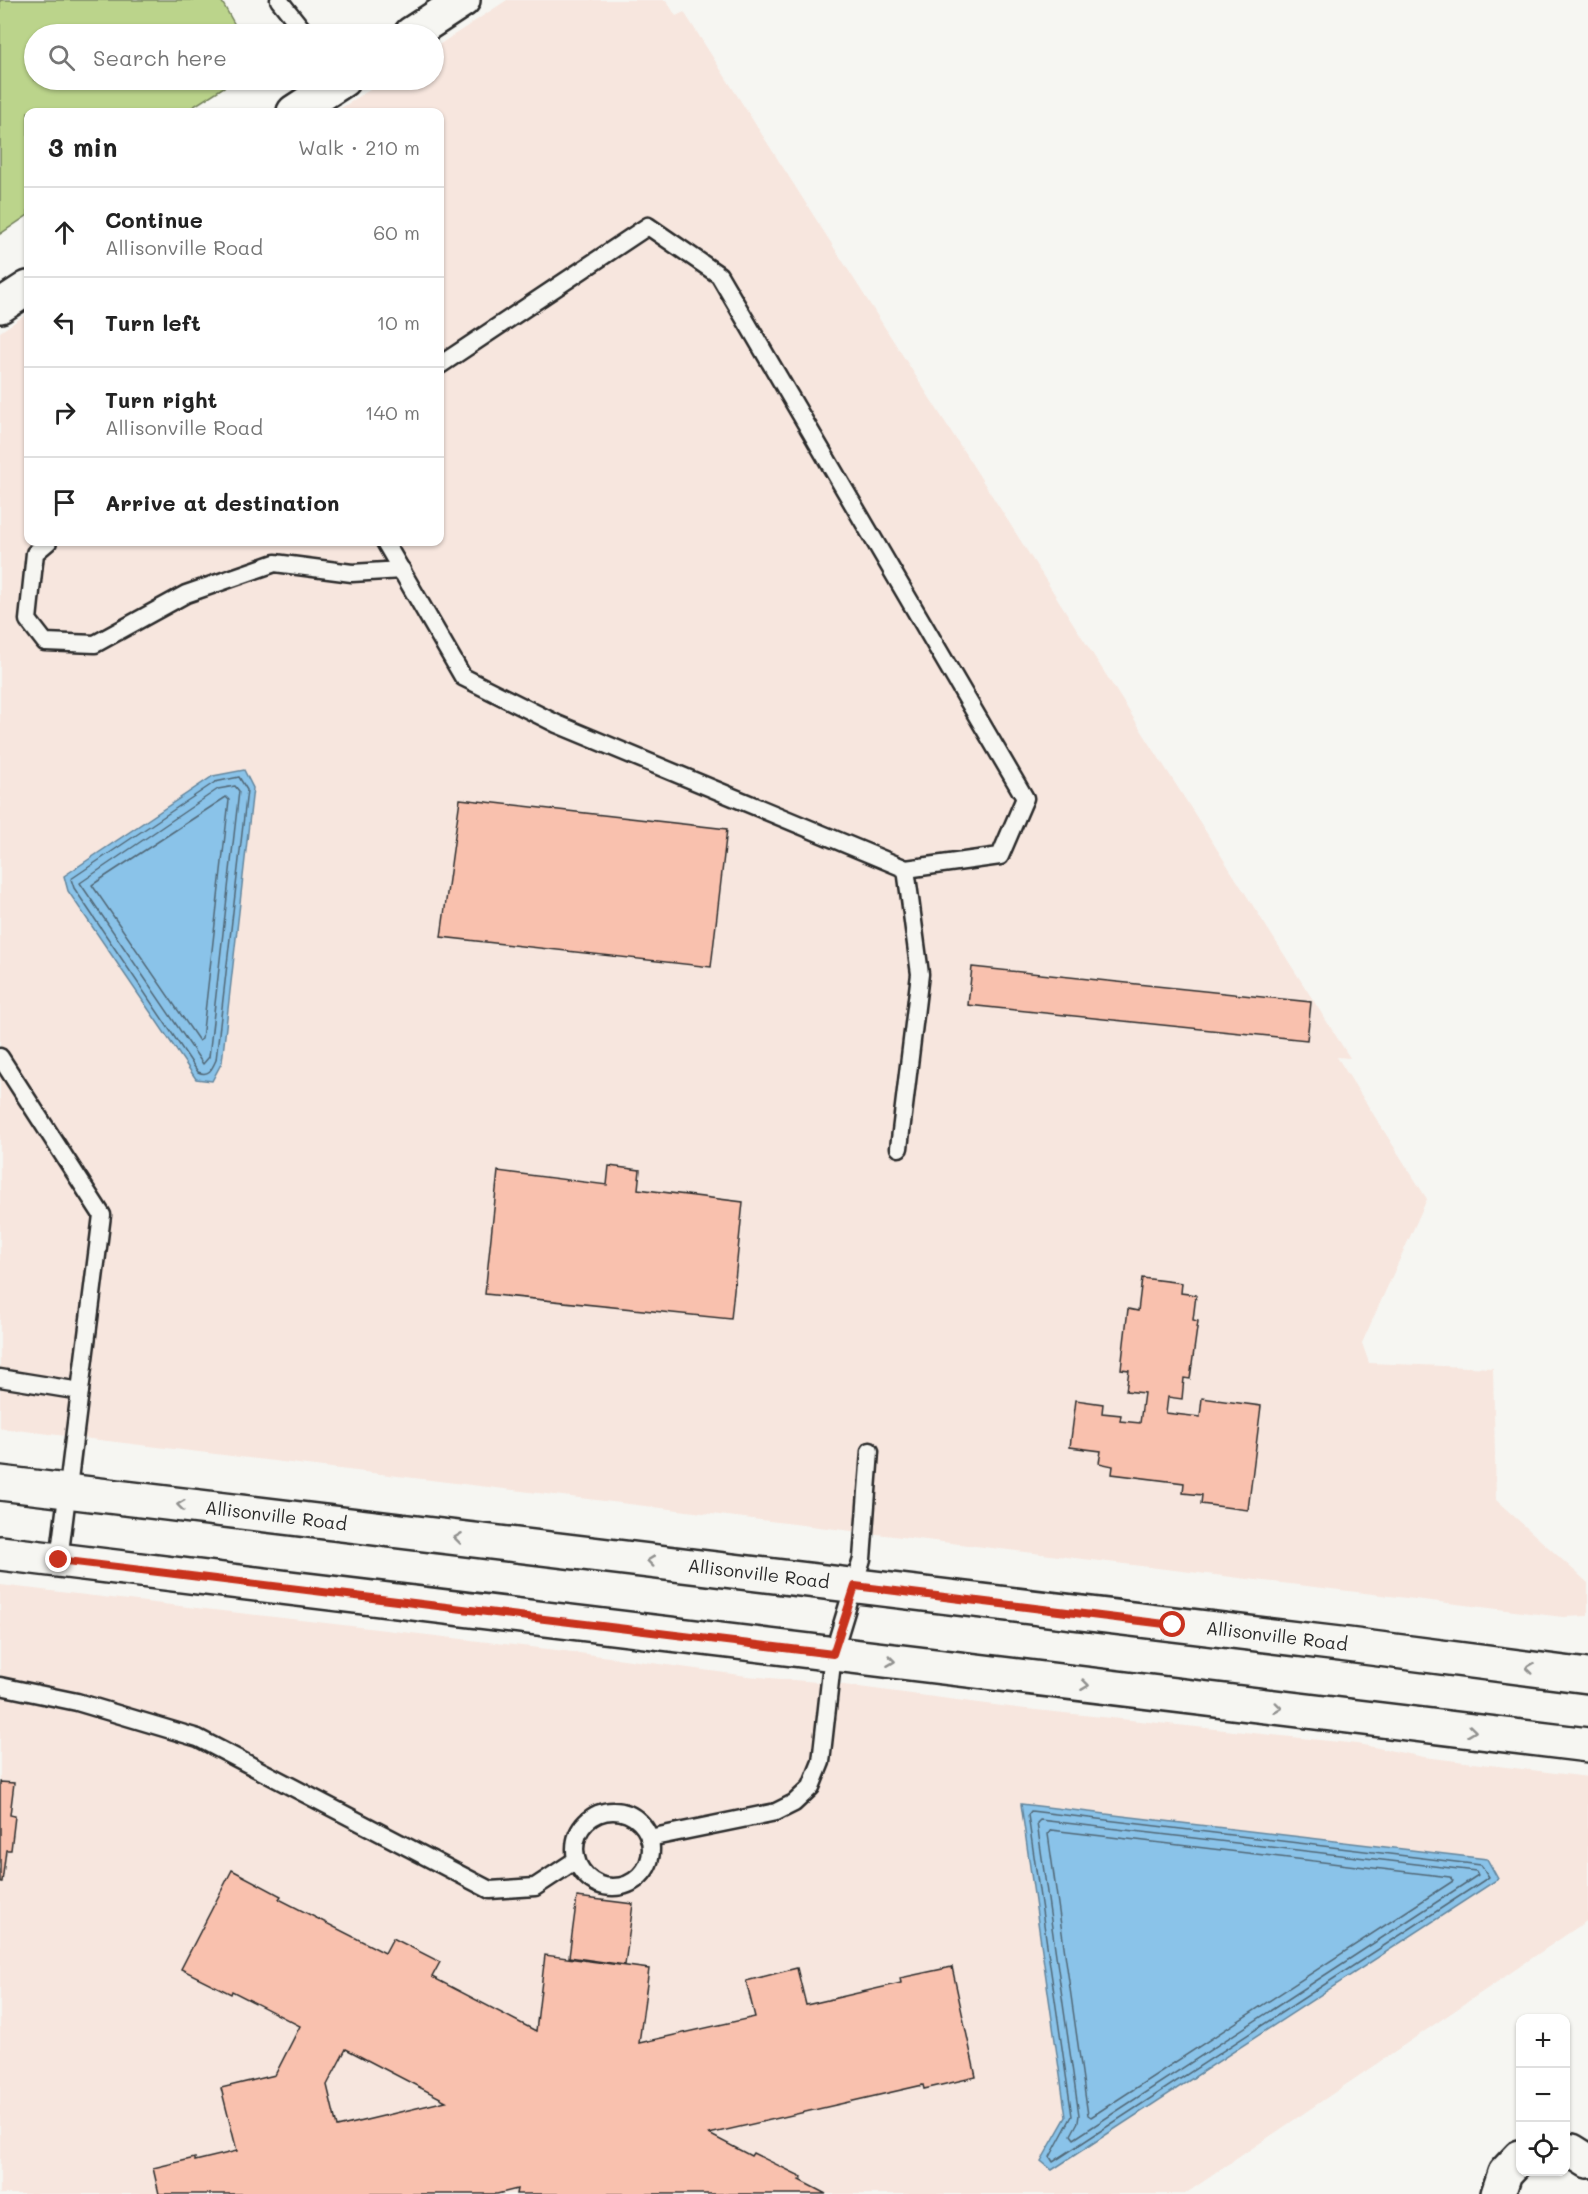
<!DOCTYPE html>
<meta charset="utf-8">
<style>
body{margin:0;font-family:Mali,sans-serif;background:#f2f2f2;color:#222}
.controls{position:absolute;right:18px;bottom:18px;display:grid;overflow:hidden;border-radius:12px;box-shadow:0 2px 4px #0004}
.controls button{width:54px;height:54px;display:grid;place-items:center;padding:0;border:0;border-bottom:2px solid #e0e0e0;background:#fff;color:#222;font:30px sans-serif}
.stop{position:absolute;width:18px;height:18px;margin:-14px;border:4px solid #c8321e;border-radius:50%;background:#fff}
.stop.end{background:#c8321e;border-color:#fff;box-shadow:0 2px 6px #0008}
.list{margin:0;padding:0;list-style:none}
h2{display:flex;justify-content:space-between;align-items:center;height:78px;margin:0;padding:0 24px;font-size:26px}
h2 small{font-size:20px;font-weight:400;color:#767676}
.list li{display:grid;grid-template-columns:39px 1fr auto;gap:18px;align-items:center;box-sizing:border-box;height:90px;padding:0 24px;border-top:2px solid #e0e0e0}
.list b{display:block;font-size:22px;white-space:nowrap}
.list p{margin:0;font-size:20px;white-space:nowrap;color:#767676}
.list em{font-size:20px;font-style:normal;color:#767676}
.icon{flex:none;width:33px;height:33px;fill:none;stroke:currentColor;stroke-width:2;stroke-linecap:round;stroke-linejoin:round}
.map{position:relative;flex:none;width:1588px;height:2194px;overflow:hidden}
.search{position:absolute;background:#fff;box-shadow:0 2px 4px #0004;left:24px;top:24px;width:420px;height:66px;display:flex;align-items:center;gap:15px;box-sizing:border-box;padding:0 21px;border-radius:33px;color:#767676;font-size:22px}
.panel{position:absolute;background:#fff;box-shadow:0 2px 4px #0004;left:24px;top:108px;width:420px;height:438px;border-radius:12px}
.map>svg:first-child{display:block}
.built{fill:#f7e6de}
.green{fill:#bbd48b;stroke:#73805b;stroke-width:1.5}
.water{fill:#8ac3e9;stroke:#64869d;stroke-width:1.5}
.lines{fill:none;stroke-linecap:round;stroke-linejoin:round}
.shore{stroke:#516877;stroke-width:1.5}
.building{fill:#f9c1ae;stroke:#2b2b2b;stroke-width:1.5;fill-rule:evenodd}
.service-casing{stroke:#2b2b2b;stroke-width:21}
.minor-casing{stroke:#2b2b2b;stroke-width:38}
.primary-casing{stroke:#2b2b2b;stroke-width:38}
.service{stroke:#f6f6f2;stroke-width:16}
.minor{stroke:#f6f6f2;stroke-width:33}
.primary{stroke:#f6f6f2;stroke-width:33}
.oneway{stroke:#90908e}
.route{stroke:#c8321e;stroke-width:8}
.labels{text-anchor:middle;stroke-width:4.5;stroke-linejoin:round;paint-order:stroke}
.street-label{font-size:18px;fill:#2b2b2b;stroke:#f6f6f2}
</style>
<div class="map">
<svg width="1588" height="2194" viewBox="0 0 1588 2194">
<rect width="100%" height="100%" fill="#f6f6f2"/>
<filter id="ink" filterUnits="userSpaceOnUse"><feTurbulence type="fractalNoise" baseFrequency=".0167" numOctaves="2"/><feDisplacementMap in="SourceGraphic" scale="12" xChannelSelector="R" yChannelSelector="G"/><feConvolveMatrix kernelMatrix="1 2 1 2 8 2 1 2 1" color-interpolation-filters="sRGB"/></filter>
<g filter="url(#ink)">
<g class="built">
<path d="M507,0H666L676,16L684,12L1350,1058L1337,1057L1427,1199L1362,1343L1369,1363L1493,1368L1496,1500L1588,1583V1616L1563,1617L0,1428V332L28,313V542H440V112H335L385,80H434V48Z"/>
<path d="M0,1585L565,1651L747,1676L829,1683L1017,1708L1358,1744L1424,1757L1588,1777V1920L1185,2194H0Z"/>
</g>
<path class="green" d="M0,0H218L222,2L240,34H34V80H235L185,112H28V215L0,234Z"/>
<g class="water">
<path d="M244,770L253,788L222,1062L212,1081L196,1079L68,891L64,876L213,776Z"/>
<path d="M1021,1804L1487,1859L1498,1879L1052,2170L1041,2161L1066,2117Z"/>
</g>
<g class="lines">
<g class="shore">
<path d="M239,777L247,790L216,1060C212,1069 209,1077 198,1072L74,888L71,879L215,782Z"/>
<path d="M235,786L239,791L209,1057L203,1064L80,883L218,789Z"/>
<path d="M226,797L229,800L202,1039L199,1041L92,885Z"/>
<path d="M1031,1811L1481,1865L1489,1877L1053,2162L1050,2157L1072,2116L1028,1815Z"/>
<path d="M1040,1820L1476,1871L1478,1875L1074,2139L1071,2135L1078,2122L1079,2115L1037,1823Z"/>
<path d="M1051,1830L1450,1877L1453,1881L1091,2117L1088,2115L1048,1834Z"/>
</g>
</g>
<g class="building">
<path d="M460,799L727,829L711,967L441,937Z"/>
<path d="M972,967L1311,1002L1307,1040L968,1005Z"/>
<path d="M609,1166L640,1170L638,1189L743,1202L731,1319L485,1294L498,1171L607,1185Z"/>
<path d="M1142,1278L1182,1283L1181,1293L1196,1295L1193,1320L1198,1321L1190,1379L1184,1378L1182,1399L1168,1397L1166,1413L1200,1417L1202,1398L1261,1406L1248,1510L1201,1504L1202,1495L1183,1493L1184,1483L1112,1474L1113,1466L1099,1463L1101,1451L1070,1447L1076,1400L1103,1404L1102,1413L1121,1415L1120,1421L1140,1423L1144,1393L1126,1391L1129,1370L1121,1369L1128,1309L1138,1311Z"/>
<path d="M0,1782L14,1783L10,1815L15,1816L11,1850H6L2,1882H0Z"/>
<path d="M232,1870L281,1896L279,1899L385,1953L393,1938L440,1962L432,1977L536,2031L545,1955L649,1969L639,2043L755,2017L746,1981L797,1968L806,2005L901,1983L900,1978L952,1967L976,2077L924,2089L923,2085L709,2134L751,2156L753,2153L802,2177L799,2180L826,2194H516L517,2189L497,2194H159L153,2168L195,2158V2161L237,2151L221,2088L275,2075L300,2026L232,1991L231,1994L181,1969ZM346,2049L446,2101L337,2127L327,2085Z"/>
<path d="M577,1897L633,1904L625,1965L569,1957Z"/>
</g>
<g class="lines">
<defs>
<g id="service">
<path d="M279,0L306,34"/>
<path d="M48,542L35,553L28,620L45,642L95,644L186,594L275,563L352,573L402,570"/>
<path d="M385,542L463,677L557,724L906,869L1000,856L1025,798L719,275L648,226L440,365"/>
<path d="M0,1057L102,1215L80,1391"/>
<path d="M899,1148L920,974L906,869"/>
<path d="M0,1378L80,1391L59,1560"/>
<path d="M0,1686L77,1702L198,1738L490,1890L535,1887L576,1860"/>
<circle cx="613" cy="1849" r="38"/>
<path d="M649,1838L776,1812L794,1803L811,1787L821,1762L833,1654L862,1559L870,1451"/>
</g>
<g id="minor">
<path d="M411,34L463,0"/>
<path d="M294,112L343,80"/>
<path d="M0,306L28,288"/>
<path d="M1566,2150L1572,2151L1588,2161"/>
<path d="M1498,2194L1505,2173L1520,2157"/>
</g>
<g id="primary">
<path id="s1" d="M0,1483L1348,1645L1588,1676"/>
<path d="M0,1553L1588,1745"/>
</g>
</defs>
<use href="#service" class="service-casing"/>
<use href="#minor" class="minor-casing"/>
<use href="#primary" class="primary-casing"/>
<use href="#service" class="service"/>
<use href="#minor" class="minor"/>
<use href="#primary" class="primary"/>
</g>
<defs><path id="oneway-chevron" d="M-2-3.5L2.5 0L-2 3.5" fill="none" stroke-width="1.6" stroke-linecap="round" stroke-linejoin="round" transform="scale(1.5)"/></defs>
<g class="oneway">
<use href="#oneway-chevron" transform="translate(181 1505) rotate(-173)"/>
<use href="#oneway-chevron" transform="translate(458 1538) rotate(-173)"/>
<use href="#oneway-chevron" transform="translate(651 1561) rotate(-173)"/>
<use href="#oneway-chevron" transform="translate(891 1661) rotate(7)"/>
<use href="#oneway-chevron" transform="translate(1530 1668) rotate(-173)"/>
<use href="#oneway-chevron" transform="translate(1085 1685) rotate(7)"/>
<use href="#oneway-chevron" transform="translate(1278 1708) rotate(7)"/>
<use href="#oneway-chevron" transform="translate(1472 1731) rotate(7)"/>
</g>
</g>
<g class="lines" filter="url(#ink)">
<path class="route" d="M59,1560L833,1654L855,1586L1173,1625"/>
</g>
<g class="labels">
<g class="street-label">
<text dy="6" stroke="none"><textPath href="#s1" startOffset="278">Allisonville Road</textPath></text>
<text dy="6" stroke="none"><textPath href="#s1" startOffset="764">Allisonville Road</textPath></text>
<text dy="6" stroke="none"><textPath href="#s1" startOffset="1286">Allisonville Road</textPath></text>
</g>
</g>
</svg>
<div class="controls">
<button>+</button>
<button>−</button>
<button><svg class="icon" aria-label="locate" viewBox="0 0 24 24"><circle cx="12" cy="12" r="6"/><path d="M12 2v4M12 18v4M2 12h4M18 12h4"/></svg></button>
</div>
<div class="stop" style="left:1173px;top:1625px"></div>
<div class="stop end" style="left:59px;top:1560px"></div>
<div class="search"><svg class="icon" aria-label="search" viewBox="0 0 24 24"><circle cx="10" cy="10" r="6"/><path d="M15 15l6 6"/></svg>Search here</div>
<section class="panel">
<h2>3 min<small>Walk · 210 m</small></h2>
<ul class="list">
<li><svg class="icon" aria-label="ahead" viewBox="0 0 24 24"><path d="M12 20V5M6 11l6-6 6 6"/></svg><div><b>Continue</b><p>Allisonville Road</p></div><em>60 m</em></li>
<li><svg class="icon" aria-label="left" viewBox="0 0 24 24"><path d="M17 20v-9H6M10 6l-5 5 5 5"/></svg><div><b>Turn left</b></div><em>10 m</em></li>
<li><svg class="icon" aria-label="right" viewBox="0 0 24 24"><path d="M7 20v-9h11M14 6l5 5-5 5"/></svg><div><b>Turn right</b><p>Allisonville Road</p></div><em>140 m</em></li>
<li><svg class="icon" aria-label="arrive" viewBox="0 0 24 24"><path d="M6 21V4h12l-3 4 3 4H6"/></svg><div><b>Arrive at destination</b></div></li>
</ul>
</section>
</div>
